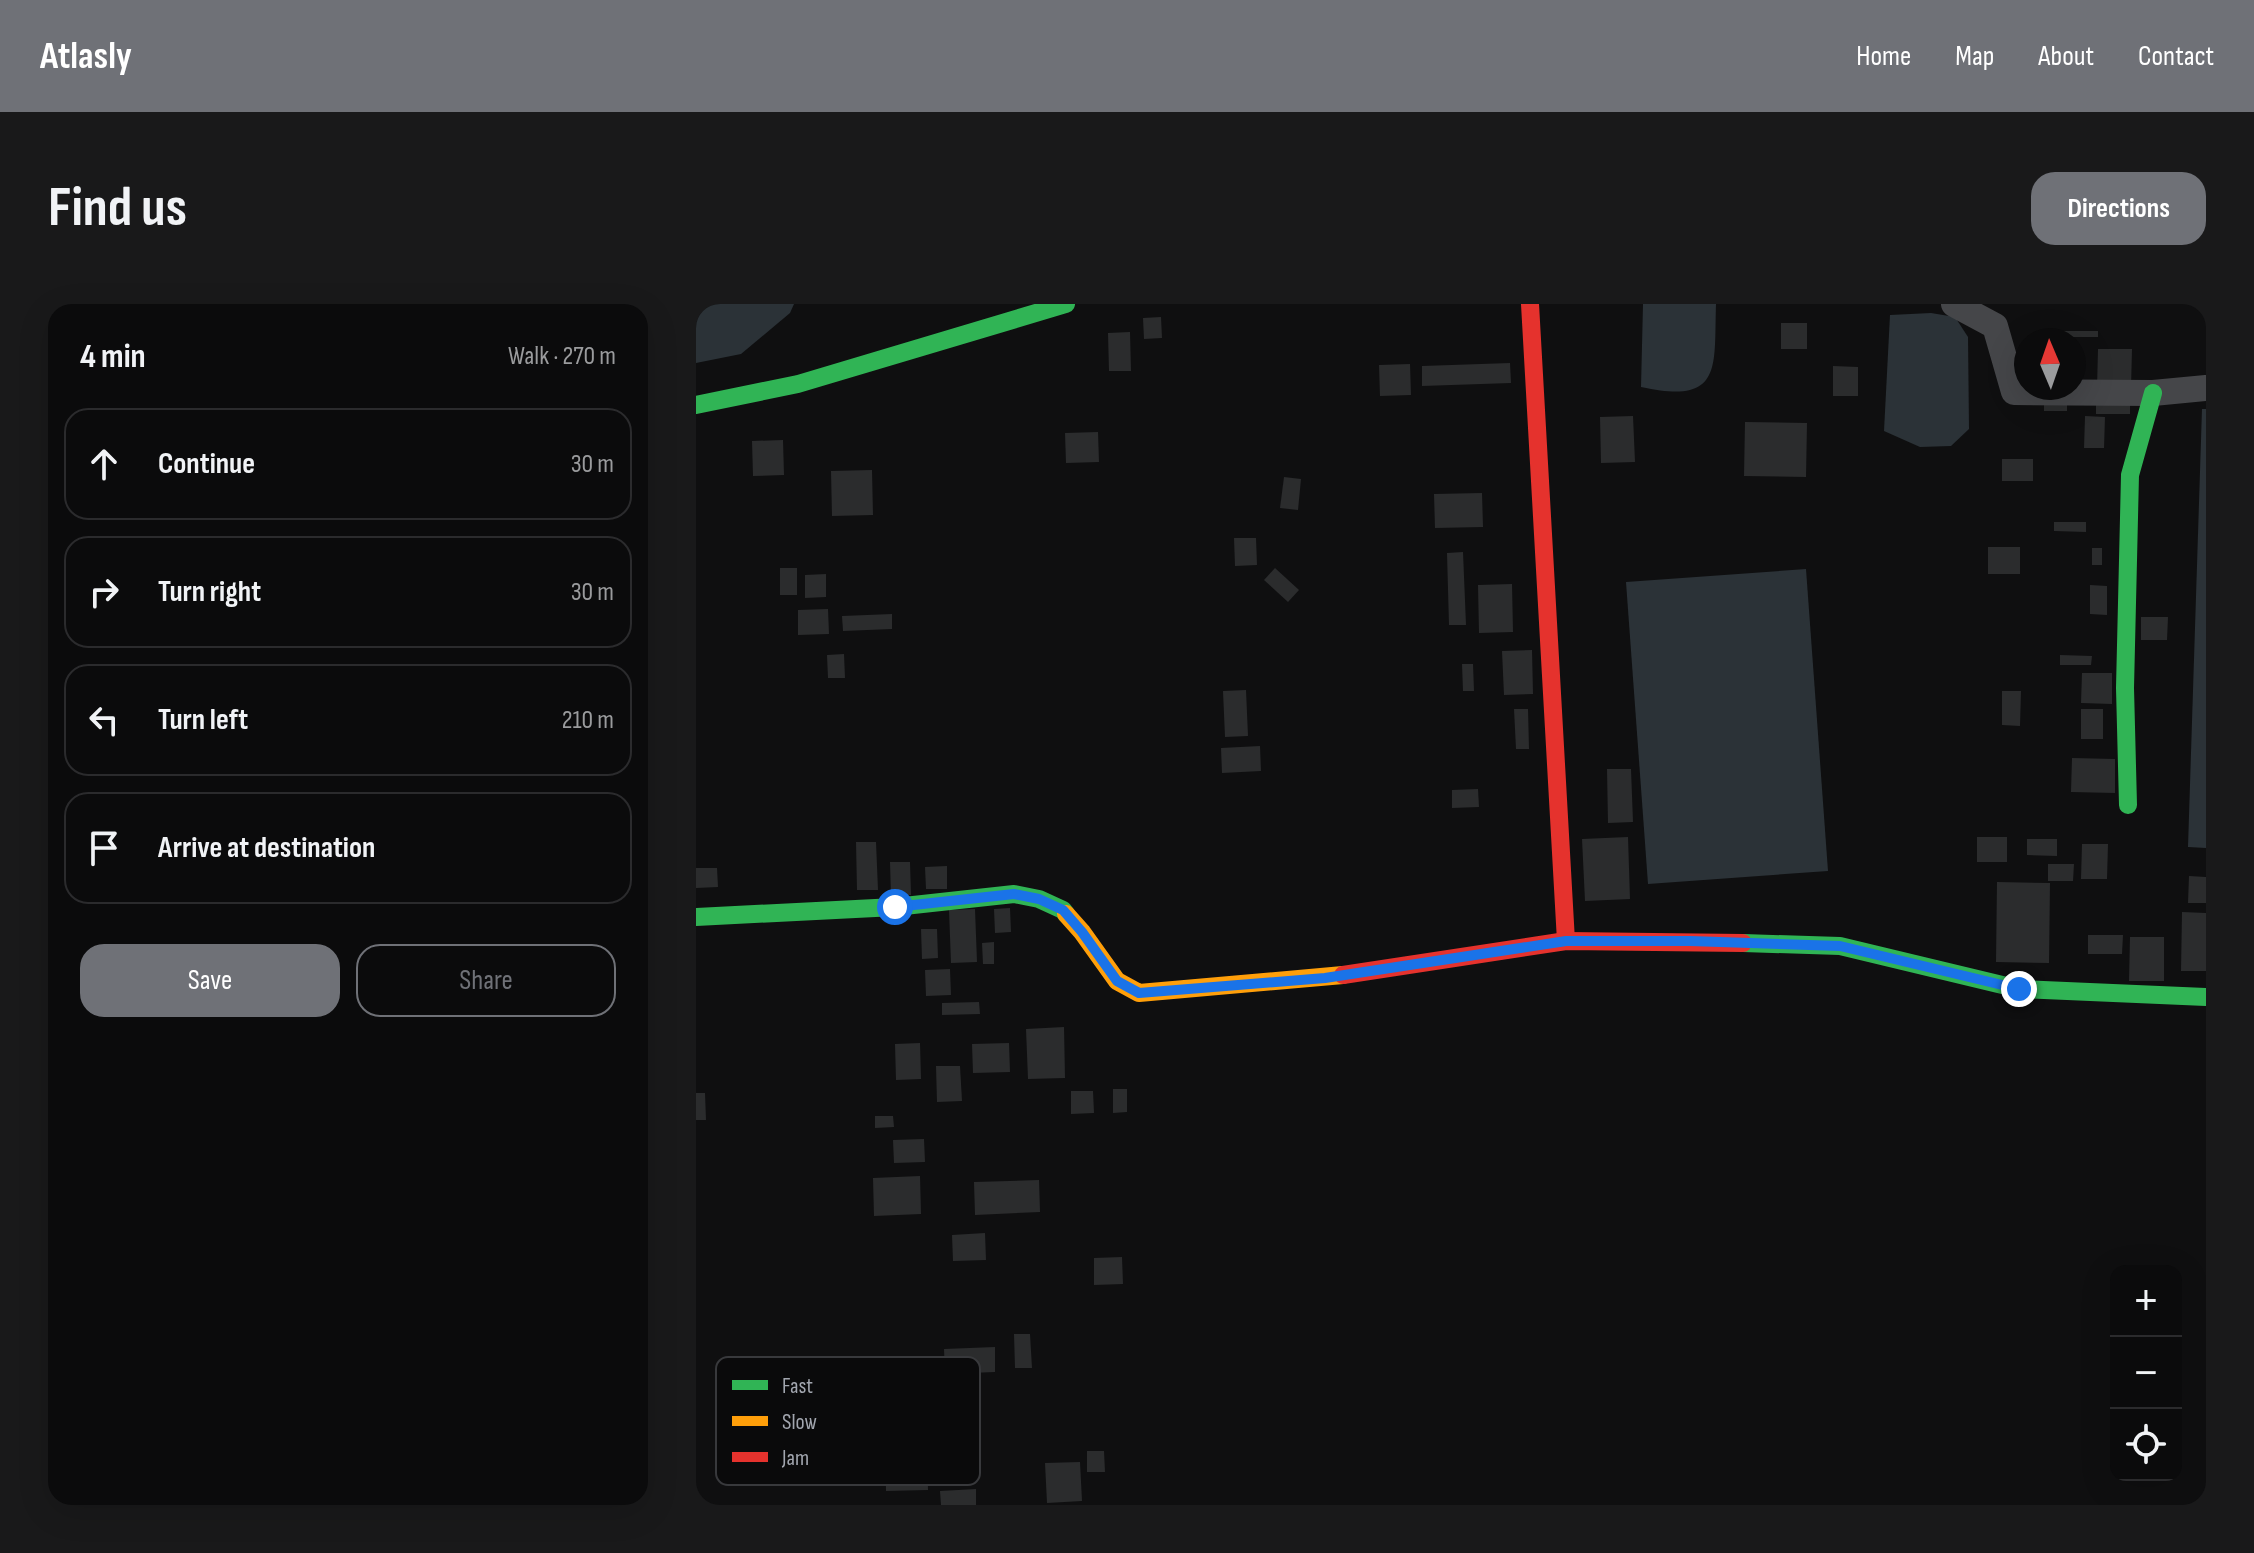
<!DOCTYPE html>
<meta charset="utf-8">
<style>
body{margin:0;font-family:"Sofia Sans Condensed",sans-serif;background:#19191a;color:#f1f3f6}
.controls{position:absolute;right:24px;bottom:24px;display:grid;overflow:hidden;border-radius:16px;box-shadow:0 8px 32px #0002}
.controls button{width:72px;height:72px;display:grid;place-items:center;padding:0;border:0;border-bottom:2px solid #2b2b2d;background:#0b0b0c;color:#f1f3f6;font:40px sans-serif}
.compass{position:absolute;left:1318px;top:24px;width:72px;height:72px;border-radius:50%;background:#0b0b0c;box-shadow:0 8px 32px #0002;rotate:358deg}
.stop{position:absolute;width:24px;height:24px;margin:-18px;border:6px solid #1a73e8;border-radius:50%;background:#fff}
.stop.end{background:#1a73e8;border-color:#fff;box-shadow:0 2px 8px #0008}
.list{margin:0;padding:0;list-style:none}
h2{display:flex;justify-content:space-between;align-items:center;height:104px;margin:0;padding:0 32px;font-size:34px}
h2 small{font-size:26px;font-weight:400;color:#9a9b9d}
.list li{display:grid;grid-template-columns:52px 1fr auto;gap:24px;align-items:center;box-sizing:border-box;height:112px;margin:0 16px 16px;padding:0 16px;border:2px solid #2b2b2d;border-radius:24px}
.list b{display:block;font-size:30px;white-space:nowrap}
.list em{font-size:26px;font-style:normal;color:#9a9b9d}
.actions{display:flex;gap:16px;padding:24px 32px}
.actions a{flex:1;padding:18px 0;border:2px solid #6f7177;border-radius:24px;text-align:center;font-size:28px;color:#6f7177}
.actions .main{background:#6f7177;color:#fff}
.icon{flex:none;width:44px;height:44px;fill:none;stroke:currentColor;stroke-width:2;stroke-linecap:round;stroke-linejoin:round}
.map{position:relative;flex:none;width:1510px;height:1201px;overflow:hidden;border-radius:24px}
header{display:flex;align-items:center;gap:48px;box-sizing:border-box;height:112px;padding:0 40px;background:#6f7177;color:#fff}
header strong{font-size:38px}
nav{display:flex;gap:44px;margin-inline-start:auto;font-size:28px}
.intro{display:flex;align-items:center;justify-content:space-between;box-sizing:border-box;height:192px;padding:0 48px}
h1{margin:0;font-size:56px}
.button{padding:20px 36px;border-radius:24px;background:#6f7177;color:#fff;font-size:28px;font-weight:700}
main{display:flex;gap:48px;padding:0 48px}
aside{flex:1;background:#0b0b0c;border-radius:24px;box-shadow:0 8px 32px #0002}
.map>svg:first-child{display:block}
.water{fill:#2b3237}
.building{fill:#2b2c2d}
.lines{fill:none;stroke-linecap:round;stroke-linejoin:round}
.street{stroke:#454649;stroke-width:26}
.fast{stroke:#30b455;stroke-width:18}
.slow{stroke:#ff9f0a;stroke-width:18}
.jam{stroke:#e5322d;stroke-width:18}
.route{stroke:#1a73e8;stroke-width:10}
.key{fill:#0a0a0b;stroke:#38393c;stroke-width:2}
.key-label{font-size:22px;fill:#a2a6af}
</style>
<header>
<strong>Atlasly</strong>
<nav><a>Home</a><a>Map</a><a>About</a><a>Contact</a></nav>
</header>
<div class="intro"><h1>Find us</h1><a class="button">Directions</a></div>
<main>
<aside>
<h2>4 min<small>Walk · 270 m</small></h2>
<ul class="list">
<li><svg class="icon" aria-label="ahead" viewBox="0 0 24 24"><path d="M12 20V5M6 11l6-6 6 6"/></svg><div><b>Continue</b></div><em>30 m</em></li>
<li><svg class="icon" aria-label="right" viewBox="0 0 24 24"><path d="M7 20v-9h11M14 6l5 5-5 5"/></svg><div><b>Turn right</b></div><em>30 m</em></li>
<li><svg class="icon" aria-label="left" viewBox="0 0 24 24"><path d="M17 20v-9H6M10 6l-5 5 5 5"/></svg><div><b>Turn left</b></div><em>210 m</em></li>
<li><svg class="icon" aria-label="arrive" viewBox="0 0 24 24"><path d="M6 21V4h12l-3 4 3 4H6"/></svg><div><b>Arrive at destination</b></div></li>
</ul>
<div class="actions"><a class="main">Save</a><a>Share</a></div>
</aside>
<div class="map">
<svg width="1510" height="1201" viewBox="0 0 1510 1201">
<rect width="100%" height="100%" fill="#0f0f10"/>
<g class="water">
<path d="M0,0H98L94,9L45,50L0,59Z"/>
<path d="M947,0H1020C1018,64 1027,101 945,83Z"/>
<path d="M1235,9L1259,13L1272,33L1273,125L1255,142L1224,143L1188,127L1194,11Z"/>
<path d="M1506,105H1510V544L1492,543Z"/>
<path d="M1110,265L1132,567L952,580L930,278Z"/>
</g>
<g class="building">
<path d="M465,13L466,34L448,35L447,14Z"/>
<rect x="1085" y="19" width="26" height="26"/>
<rect x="1366" y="27" width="36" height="6"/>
<path d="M434,28L435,67H413L412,29Z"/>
<path d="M1402,45H1436L1435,84H1401Z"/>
<path d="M814,59L815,79L726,82V62Z"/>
<path d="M714,60L715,91L684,92L683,61Z"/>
<path d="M1137,62L1162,63V92H1137Z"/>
<rect x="1400" y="95" width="34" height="15"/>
<rect x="1348" y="97" width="23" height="10"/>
<path d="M937,112L939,158L905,159L904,113Z"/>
<path d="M1389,112L1409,113L1408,144H1388Z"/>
<path d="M1049,118L1111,119L1110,173L1048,172Z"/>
<path d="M402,128L403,158L370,159L369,129Z"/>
<path d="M87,136L88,171L57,172L56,137Z"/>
<rect x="1306" y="155" width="31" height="22"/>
<path d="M176,166L177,211L136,212L135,167Z"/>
<path d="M588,173L605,175L602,206L584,204Z"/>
<path d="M786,189L787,223L739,224L738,190Z"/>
<path d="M1358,218H1390V228L1358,227Z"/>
<path d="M538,234H560L561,261L539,262Z"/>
<rect x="1292" y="243" width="32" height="27"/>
<rect x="1396" y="244" width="10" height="17"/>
<path d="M767,248L770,321H753L751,249Z"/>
<rect x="84" y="264" width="17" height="27"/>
<path d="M579,264L603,286L592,298L568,276Z"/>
<path d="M130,270V293L109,294V271Z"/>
<path d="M816,280L817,328L783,329L782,281Z"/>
<path d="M1394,281L1411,282V311L1394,310Z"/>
<path d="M132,305L133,330L102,331V306Z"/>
<path d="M196,310V325L147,327L146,312Z"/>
<path d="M1445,313H1472L1471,336H1445Z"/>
<path d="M836,346L837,390L808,391L806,347Z"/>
<path d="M148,350L149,374H132L131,351Z"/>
<path d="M1364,351L1396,352L1395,361H1364Z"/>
<path d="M766,360H777L778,387H767Z"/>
<path d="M1386,369H1416V400L1385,399Z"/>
<path d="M550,386L552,432L529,433L527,387Z"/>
<path d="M1306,387H1325L1324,422L1306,421Z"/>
<path d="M818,405H832L833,445H820Z"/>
<rect x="1385" y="405" width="22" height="30"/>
<path d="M564,442L565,467L526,469L525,444Z"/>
<path d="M1376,454L1419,455V489L1375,488Z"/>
<path d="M911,465H935L937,518L912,519Z"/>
<path d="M782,485L783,503L756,504V486Z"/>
<path d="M932,533L934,595L889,597L886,535Z"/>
<rect x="1281" y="533" width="30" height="25"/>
<path d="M1331,535H1361V552L1331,551Z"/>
<path d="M160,538H180L182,586H161Z"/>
<path d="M1386,540H1412L1411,575H1385Z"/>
<path d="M194,558H214L215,591L195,592Z"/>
<path d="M1352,560H1378L1377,577H1352Z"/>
<path d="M251,562V585H230L229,563Z"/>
<path d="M0,564H21L22,583L0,584Z"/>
<path d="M1493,572L1510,573V599H1492Z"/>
<path d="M1301,578L1354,579L1353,659L1300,658Z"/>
<path d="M314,604L315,628L299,629L298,605Z"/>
<path d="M279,605L281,658L255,659L253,606Z"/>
<path d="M1486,608L1510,609V667H1485Z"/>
<path d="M225,625H241L242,654L226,655Z"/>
<path d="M1392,631H1427L1426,650H1392Z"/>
<path d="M1434,633H1468V677H1433Z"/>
<path d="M298,638V660H287L286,639Z"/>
<path d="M254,665L255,691L230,692L229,666Z"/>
<path d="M283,698L284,710L246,711V699Z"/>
<path d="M368,723L369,774L332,775L330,725Z"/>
<path d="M224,739L225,775L200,776L199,740Z"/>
<path d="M313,739L314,768L277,769L276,740Z"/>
<path d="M240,762H264L266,797L241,798Z"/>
<path d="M417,785H431V808L417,809Z"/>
<path d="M375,787H397L398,809L375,810Z"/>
<path d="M0,789H9L10,816H0Z"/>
<path d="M179,812H197L198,823L179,824Z"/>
<path d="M228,835L229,858L198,859L197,836Z"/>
<path d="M224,872L225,910L178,912L177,874Z"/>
<path d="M343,876L344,908L279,911L278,878Z"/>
<path d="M289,929L290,956L257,957L256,931Z"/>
<path d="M426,953L427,980L398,981V954Z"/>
<path d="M318,1030H334L336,1064H319Z"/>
<path d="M299,1043V1068L249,1070L248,1045Z"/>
<path d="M231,1141L232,1186L190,1187L189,1142Z"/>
<path d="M391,1147H408L409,1168H391Z"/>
<path d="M384,1158L386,1197L351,1199L349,1159Z"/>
<path d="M280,1185V1201H245L244,1187Z"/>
</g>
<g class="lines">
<path class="street" d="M1258,0L1299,22L1318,88L1457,89L1510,84"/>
<g class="fast">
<path d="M0,101L102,80L370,0"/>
<path d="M1432,501L1429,384L1434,171L1457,89"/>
<path d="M0,613L199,603L318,590L343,595L367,606L370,610"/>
<path d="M1047,639L1144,642L1323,685L1510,693"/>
</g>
<path class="slow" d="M370,610L386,628L421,677L443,689L647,671"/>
<g class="jam">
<path d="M834,0L870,637"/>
<path d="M647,671L870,637L1047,639"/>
</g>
</g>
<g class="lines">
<path class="route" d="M199,603L318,590L343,595L367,606L386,628L421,677L443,689L629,674L870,637H994L1144,642L1323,685"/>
</g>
<rect x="20" y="1053" width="264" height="128" rx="12" class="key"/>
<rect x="36" y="1076" width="36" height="10" fill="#30b455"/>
<rect x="36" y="1112" width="36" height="10" fill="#ff9f0a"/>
<rect x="36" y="1148" width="36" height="10" fill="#e5322d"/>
<g class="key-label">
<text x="86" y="1089">Fast</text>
<text x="86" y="1125">Slow</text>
<text x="86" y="1161">Jam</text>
</g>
</svg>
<div class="controls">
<button>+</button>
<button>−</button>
<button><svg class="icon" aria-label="locate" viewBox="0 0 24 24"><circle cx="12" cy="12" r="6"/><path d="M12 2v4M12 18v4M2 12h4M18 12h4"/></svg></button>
</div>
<svg class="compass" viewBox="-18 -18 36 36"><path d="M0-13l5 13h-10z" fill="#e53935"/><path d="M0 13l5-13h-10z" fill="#9a9b9d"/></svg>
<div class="stop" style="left:199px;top:603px"></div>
<div class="stop end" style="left:1323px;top:685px"></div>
</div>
</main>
